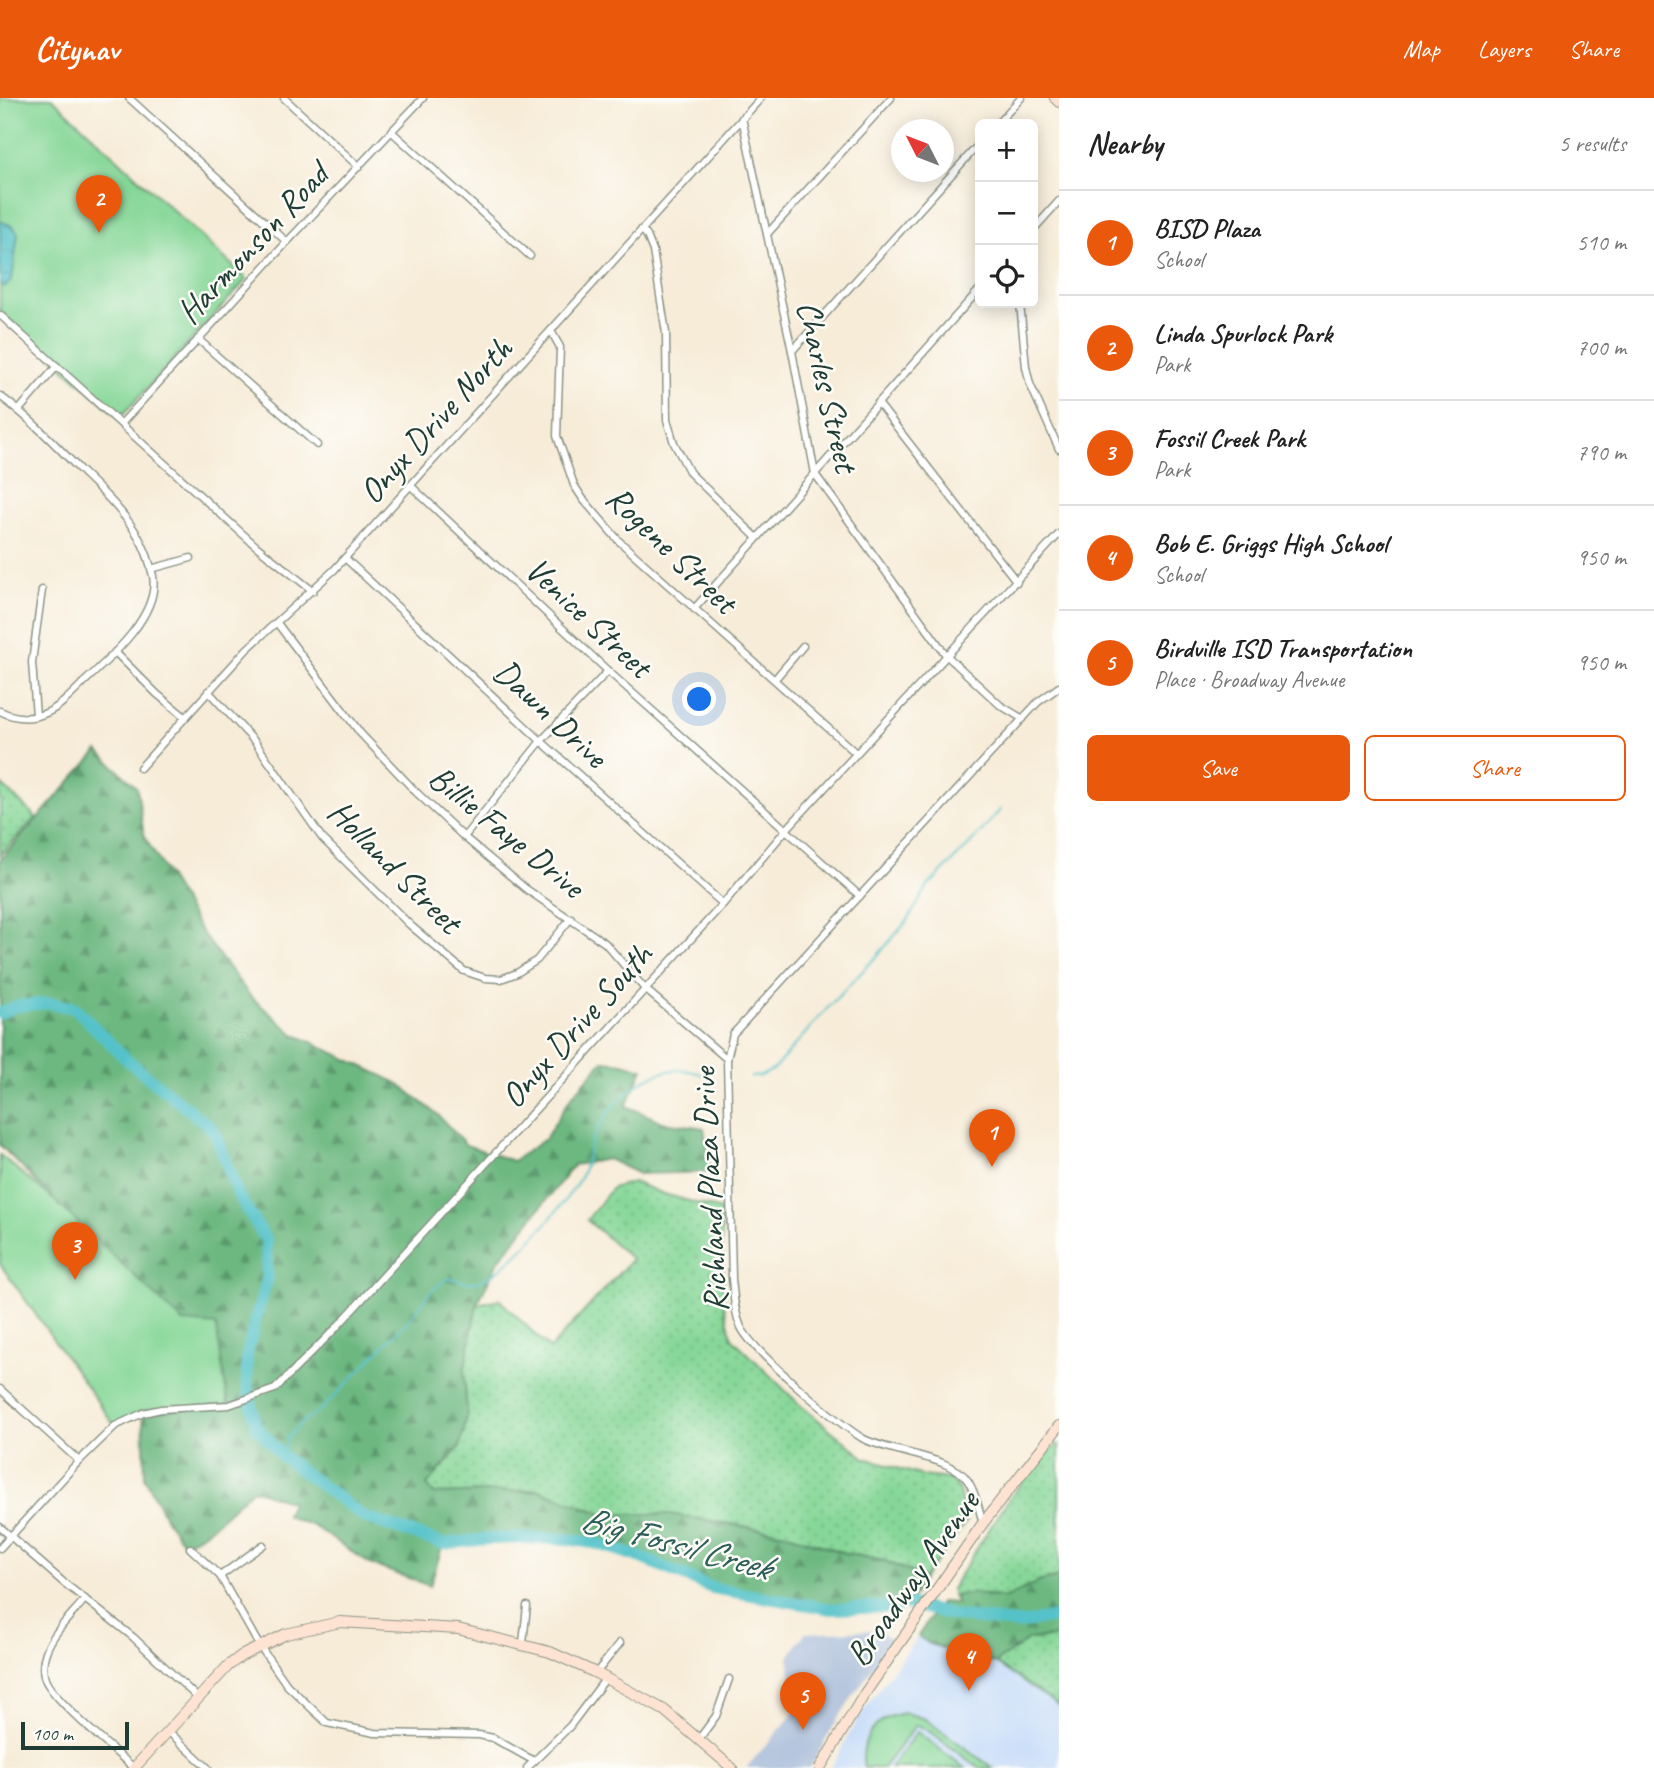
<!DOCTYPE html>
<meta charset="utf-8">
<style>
body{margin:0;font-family:Caveat,sans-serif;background:#f2f2f2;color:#222}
.controls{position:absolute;right:21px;top:21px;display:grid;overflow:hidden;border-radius:10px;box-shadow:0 4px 18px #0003}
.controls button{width:63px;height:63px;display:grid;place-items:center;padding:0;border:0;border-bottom:2px solid #e0e0e0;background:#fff;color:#222;font:35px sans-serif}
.compass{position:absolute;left:891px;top:21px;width:63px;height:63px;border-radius:50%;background:#fff;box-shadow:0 4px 18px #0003;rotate:312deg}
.scale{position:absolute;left:21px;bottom:18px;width:108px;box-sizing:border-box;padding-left:7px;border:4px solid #1f3d34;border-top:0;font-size:19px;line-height:24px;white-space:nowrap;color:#1f3d34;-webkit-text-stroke:5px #fdfcf7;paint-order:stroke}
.you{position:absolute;left:700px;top:602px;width:24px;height:24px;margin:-18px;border:5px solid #fff;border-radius:50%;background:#1a73e8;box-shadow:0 0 0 10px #1a73e833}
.badge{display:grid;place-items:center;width:46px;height:46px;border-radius:50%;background:#ea580c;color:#fff;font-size:23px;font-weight:700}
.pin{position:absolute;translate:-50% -58px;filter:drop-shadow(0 2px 4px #0008)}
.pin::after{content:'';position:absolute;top:37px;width:24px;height:21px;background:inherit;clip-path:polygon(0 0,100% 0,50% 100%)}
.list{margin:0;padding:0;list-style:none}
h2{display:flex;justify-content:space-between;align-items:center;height:91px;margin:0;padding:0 28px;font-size:30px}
h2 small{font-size:23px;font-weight:400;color:#767676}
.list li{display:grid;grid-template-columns:46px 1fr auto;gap:21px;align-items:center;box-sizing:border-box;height:105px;padding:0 28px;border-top:2px solid #e0e0e0}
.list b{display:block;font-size:26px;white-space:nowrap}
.list p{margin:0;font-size:23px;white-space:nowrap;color:#767676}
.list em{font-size:23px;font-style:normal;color:#767676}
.actions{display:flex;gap:14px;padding:21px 28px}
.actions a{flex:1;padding:16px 0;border:2px solid #ea580c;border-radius:10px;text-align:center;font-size:24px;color:#ea580c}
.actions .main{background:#ea580c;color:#fff}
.icon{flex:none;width:38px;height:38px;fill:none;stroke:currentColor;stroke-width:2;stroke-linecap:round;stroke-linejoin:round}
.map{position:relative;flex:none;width:1059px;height:1670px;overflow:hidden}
header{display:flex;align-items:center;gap:42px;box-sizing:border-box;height:98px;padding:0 35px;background:#ea580c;color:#fff}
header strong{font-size:33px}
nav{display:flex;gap:38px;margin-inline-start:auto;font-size:24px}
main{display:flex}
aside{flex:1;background:#fff}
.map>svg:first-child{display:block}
.built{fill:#c8ddf9}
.industrial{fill:#b6c6de}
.grass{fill:url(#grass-dots);stroke:#528a66;stroke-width:2}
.forest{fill:url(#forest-firs);stroke:#467a5a;stroke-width:2}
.park{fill:#86d798;stroke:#528a66;stroke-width:2}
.water{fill:url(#water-ripples);stroke:#3a807e;stroke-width:2}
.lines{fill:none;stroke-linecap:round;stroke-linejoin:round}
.stream{stroke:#54c2c9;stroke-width:2}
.river{stroke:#54c2c9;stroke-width:12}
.street-casing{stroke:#8b9486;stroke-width:9}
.secondary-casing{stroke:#8b9486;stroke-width:12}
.street{stroke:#fff;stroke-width:6}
.secondary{stroke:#fee3d2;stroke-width:10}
.labels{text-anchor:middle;stroke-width:5;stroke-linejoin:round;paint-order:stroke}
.street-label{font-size:35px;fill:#1f3d34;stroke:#fdfcf7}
.water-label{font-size:37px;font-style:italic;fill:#2c5e59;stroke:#fdfcf7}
</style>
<header>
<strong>Citynav</strong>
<nav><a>Map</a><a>Layers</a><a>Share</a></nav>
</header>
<main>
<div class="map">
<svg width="1059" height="1670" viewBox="0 0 1059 1670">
<defs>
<pattern id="grass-dots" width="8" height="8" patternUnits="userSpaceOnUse" patternTransform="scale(1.75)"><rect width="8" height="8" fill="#86d798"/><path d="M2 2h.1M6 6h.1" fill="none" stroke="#73b984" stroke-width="1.8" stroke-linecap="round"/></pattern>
<pattern id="forest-firs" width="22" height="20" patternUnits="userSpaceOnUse" patternTransform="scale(1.75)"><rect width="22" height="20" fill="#6cb880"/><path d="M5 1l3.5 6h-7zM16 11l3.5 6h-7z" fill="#58976a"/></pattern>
<pattern id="water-ripples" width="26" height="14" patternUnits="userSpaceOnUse" patternTransform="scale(1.75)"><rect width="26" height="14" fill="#54c2c9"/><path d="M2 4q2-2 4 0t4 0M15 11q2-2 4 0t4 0" fill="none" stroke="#459fa4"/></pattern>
</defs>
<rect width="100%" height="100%" fill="#fdfcf7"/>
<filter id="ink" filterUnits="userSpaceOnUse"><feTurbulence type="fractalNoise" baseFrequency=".0143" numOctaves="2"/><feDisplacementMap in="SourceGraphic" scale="14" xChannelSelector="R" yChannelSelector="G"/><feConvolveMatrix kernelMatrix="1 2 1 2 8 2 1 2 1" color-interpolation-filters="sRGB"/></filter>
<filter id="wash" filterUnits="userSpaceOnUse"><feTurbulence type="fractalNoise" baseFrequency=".00686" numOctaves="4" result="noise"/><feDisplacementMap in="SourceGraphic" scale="28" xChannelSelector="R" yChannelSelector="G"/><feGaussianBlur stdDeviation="1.57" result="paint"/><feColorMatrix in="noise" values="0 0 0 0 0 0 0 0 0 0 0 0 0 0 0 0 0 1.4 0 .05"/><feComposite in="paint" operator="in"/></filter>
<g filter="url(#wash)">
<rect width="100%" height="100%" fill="#f7ecd8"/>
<path class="built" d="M918,1538L930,1546L997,1565L998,1563L1059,1539V1670H831L858,1620Z"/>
<path class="industrial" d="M879,1532L892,1542L838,1620L810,1670H746L795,1614L789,1559L805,1535Z"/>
<g class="grass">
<path d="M0,685L36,719L0,757Z"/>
<path d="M633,1084L664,1096L721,1112L724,1207L732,1240L800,1307L865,1360L922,1378L950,1381L958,1389L966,1424L924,1480L885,1463L845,1455L785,1435L669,1416H603L539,1392L434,1396L426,1386L460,1348L467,1318L464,1274L477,1206L499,1201L550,1251L632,1161L587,1122L612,1090Z"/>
<path d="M1059,1346V1479L1038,1484L1006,1500L974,1495L953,1498L951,1491L1008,1402L1049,1352Z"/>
<path d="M1059,1539V1608L997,1566L998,1563L1029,1541Z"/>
</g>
<g class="forest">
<path d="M98,653L137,690L144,738L202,835L251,899L294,936L396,984L437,1016L466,1047L513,1063L545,1041L571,999L603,963L623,965L643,971L626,1008L663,1024L704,1030L711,1074L639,1076L608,1061L574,1067L499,1162L477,1206L464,1274L467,1318L460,1348L427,1387L434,1396L539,1392L603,1416H669L785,1435L845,1455L885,1463L924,1480L909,1506L831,1511L712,1490L642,1460L599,1446L567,1441H487L443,1446L430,1488L370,1466L313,1428L286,1418L291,1404L253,1391L208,1432L184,1446L167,1423L145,1380L143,1315L229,1307L215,1228L183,1224L55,1103L0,1047V762Z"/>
<path d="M1059,1479V1539L1029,1541L998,1563L997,1566L930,1546L918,1538L941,1504L957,1505L953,1498L974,1495L1006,1500L1038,1484Z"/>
</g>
<g class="park">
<path d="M0,0H52L247,181L120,320L0,213Z"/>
<path d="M0,1057L55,1103L183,1224L216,1227L228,1307L147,1312L114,1327L0,1166Z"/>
<path d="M906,1615L925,1621L993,1670H979L926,1631L916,1627L883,1670H864C859,1641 876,1618 906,1615Z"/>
<path d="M917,1634L965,1670H890Z"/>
</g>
<path class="water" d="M0,123L13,128L18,135L12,182L5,189L0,186Z"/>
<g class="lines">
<g class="stream">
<path d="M751,979L760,978L773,972L832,905L878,857L908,822L928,788L971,745L1001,711"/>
<path d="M283,1359L287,1340L300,1326L324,1309L408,1223L430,1194L448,1180C456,1181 466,1185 474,1184C503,1181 570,1102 582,1076C586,1067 588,1055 591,1045C604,1012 642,970 682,972C690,972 700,976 708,978"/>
</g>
<path class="river" d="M0,915L17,908L50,905L75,910L126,961L214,1032L238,1097L266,1142L267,1182L254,1226L247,1258V1286L256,1328L283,1359L364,1419L443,1446L487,1441L523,1440L567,1441L599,1446L642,1460L712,1490L831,1511L891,1509L909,1506L955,1518L1021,1526L1059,1518"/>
</g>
</g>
<g filter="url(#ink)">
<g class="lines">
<defs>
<g id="street">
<path d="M129,0L287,144"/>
<path d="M284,0L359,69"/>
<path d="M742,20L792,253L815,376L946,557L1000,607L1023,621"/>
<path d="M997,26L1021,0"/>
<path d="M392,34L530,158"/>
<path d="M642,131L647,138L653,153L666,235L667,322L674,345L690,375L757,440"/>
<path d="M1033,132L1059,103"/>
<path d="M767,136L891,0"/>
<path d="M1020,205L1026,269L1030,286L1059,351"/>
<path d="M0,217L256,448L313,493"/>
<path d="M551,233L560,249L557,338L574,387L583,401L619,443L857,656"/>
<path d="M198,241L317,347"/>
<path d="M792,253L980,45"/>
<path d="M0,298C30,320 56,347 82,374C102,393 124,414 138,438C145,450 150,464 153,478C160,517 109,561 83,585C72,596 60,609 46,615C30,622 14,620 0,613"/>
<path d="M878,305L1017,484"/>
<path d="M19,312L57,268"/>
<path d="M121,326L287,144L423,0"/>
<path d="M411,388L608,573L860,798"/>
<path d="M345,460L541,643L723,806"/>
<path d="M151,471L191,460"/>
<path d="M694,511L980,191"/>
<path d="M277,525L361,636L416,694L464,739L526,791L605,845L645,891L727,961"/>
<path d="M115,554L157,596L185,619"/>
<path d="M775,581L803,548"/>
<path d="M208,593L255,644L322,740L410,827L464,873L485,880L501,881L517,875L537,862L571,820"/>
<path d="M36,618L32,564L42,492"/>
<path d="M140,670L247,551L334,472L761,0"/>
<path d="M464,739L541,643L608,573"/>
<path d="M0,1291L79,1363"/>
<path d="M983,1425C979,1412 976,1395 968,1383C953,1358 889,1355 862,1340C837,1324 752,1253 741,1229C734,1214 734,1197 732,1181L727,961L733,936L1038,604L1059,589"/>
<path d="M0,1429L63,1484L133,1539L199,1601"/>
<path d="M0,1450L79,1363L115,1328L143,1315L161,1311L229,1307L275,1291L335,1231L723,806L785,733L1059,436"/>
<path d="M190,1450L220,1478L259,1547L287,1587L327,1625L375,1635L479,1637L493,1640L534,1663"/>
<path d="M220,1478L263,1447"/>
<path d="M85,1501C72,1517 53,1534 46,1554C43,1562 42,1573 45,1581C52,1601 115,1653 134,1670"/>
<path d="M523,1545L527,1508"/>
<path d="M596,1575L620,1545"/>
<path d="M168,1633L208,1670"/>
<path d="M699,1641L716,1618L729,1581"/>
<path d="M527,1670L570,1628L606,1580"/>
</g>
<g id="secondary">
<path d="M1055,0L1059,4"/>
<path d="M134,1670L228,1568L241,1558L286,1536L340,1524L458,1531L550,1554L596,1575L664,1612L732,1670"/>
<path d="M820,1670L865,1595L983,1425L1059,1328"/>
</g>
</defs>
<use href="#street" class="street-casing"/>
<use href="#secondary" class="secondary-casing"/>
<use href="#street" class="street"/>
<use href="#secondary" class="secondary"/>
</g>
</g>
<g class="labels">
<g class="street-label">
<text transform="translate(252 145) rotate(-47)" y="12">Harmonson Road</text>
<text transform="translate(828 288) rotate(77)" y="12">Charles Street</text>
<text transform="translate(435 322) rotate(-48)" y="12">Onyx Drive North</text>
<text transform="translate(672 451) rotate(44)" y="12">Rogene Street</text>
<text transform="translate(589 519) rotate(43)" y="12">Venice Street</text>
<text transform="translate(551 615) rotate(43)" y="12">Dawn Drive</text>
<text transform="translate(507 733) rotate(39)" y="12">Billie Faye Drive</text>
<text transform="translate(395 768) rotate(45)" y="12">Holland Street</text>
<text transform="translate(576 927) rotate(-48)" y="12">Onyx Drive South</text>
<text transform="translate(709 1092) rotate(-93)" y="12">Richland Plaza Drive</text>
<text transform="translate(912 1480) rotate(-55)" y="12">Broadway Avenue</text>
</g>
<g class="water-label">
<text transform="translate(676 1444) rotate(15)" y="13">Big Fossil Creek</text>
</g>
</g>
</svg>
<div class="controls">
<button>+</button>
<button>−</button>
<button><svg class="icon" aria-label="locate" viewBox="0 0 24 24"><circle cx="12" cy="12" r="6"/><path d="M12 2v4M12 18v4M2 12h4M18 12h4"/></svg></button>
</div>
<svg class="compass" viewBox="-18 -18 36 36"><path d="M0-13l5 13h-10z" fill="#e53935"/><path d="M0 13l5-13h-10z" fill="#767676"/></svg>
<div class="scale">100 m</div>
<div class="you"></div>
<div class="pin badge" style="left:992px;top:1069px">1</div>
<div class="pin badge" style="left:99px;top:135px">2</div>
<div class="pin badge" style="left:75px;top:1182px">3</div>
<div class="pin badge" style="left:969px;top:1593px">4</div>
<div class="pin badge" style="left:803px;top:1632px">5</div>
</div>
<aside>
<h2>Nearby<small>5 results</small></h2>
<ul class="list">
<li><span class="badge">1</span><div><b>BISD Plaza</b><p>School</p></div><em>510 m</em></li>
<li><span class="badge">2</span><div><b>Linda Spurlock Park</b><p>Park</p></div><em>700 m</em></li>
<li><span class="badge">3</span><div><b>Fossil Creek Park</b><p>Park</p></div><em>790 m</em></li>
<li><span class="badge">4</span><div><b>Bob E. Griggs High School</b><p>School</p></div><em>950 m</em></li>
<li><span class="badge">5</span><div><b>Birdville ISD Transportation</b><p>Place · Broadway Avenue</p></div><em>950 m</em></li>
</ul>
<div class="actions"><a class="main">Save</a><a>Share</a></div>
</aside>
</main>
